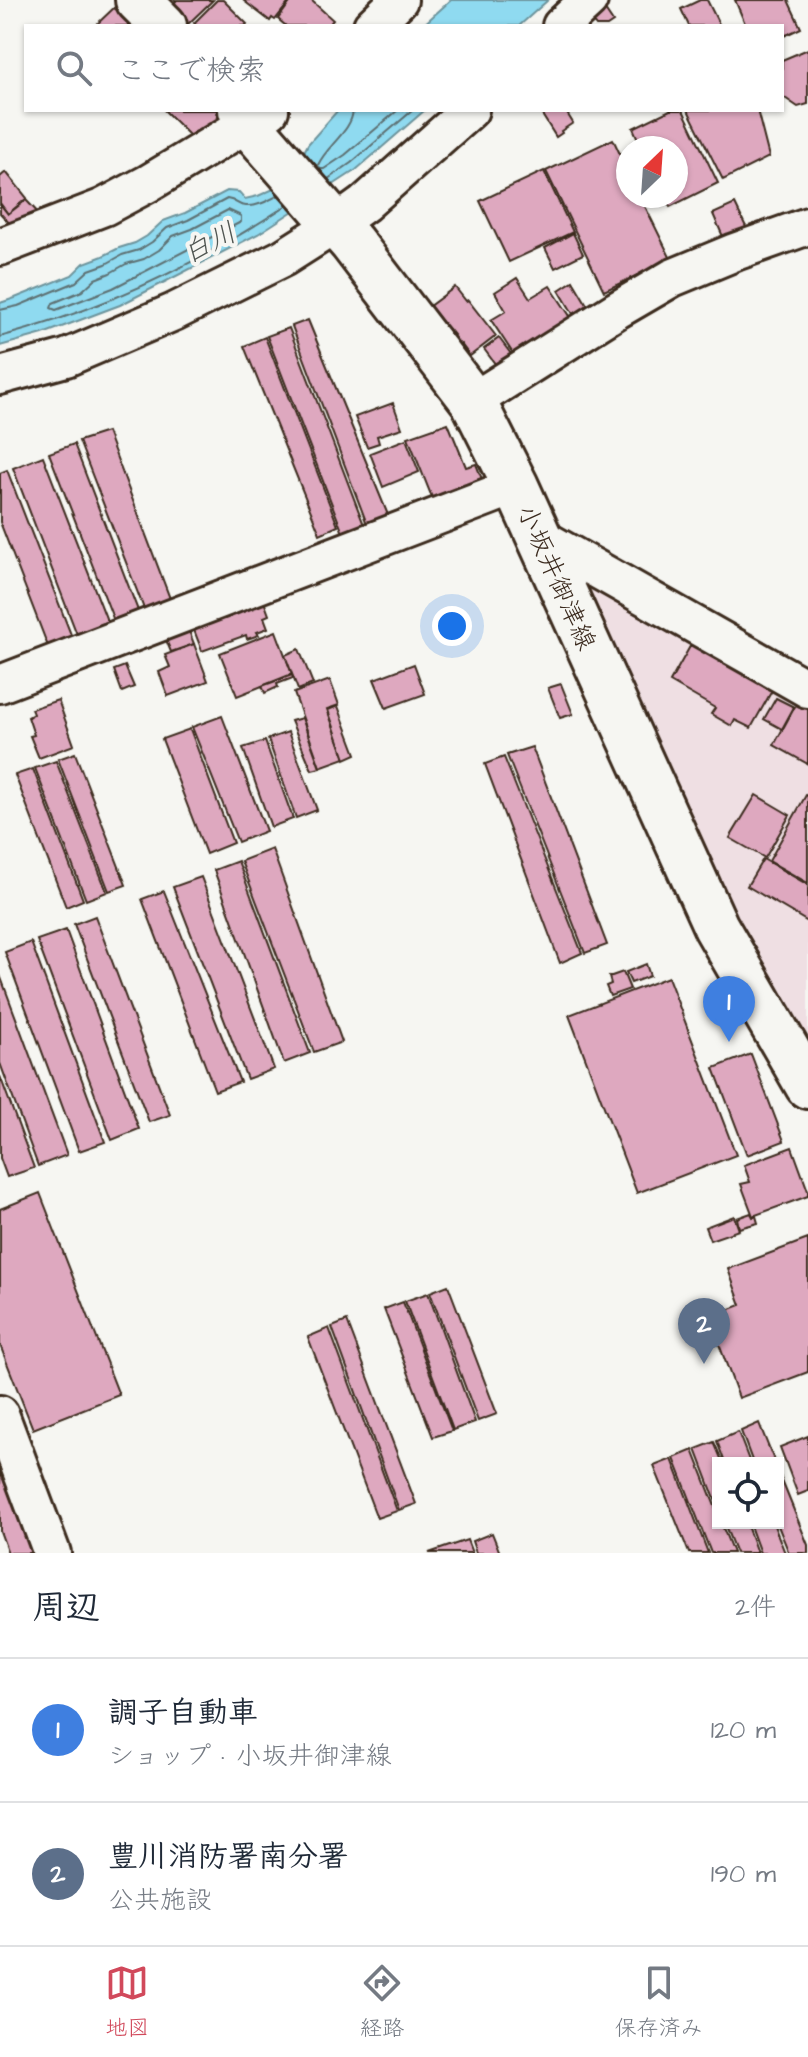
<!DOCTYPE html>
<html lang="ja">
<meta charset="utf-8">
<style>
body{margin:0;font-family:"Architects Daughter","Klee One",sans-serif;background:#f2f2f3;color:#1f2937}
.controls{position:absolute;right:24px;bottom:24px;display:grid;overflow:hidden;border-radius:0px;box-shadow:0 2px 6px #0004}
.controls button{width:72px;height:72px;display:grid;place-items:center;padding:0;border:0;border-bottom:2px solid #e0e1e3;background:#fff;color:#1f2937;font:40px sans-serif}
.compass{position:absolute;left:616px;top:136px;width:72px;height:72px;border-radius:50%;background:#fff;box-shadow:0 2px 6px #0004;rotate:25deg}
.you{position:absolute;left:452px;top:626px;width:28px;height:28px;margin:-20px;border:6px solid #fff;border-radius:50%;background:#1a73e8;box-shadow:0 0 0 12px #1a73e833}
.badge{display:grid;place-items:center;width:52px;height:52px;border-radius:50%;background:#d1495b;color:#fff;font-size:26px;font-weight:700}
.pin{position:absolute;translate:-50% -66px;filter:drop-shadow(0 2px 4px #0008)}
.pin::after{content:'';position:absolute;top:42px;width:28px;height:24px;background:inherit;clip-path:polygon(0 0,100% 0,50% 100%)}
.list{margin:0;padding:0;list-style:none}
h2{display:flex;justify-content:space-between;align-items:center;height:104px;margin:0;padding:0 32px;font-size:34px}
h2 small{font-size:26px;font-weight:400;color:#747a83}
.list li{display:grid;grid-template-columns:52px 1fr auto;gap:24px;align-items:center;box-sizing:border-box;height:144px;padding:0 32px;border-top:2px solid #e0e1e3}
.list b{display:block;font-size:30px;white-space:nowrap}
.list p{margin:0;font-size:26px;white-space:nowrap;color:#747a83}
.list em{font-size:26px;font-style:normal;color:#747a83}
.icon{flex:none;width:44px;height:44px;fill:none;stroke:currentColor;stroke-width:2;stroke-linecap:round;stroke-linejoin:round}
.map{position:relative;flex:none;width:808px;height:1553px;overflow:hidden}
.search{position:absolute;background:#fff;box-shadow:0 2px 6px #0004;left:24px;right:24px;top:24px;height:88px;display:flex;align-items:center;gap:20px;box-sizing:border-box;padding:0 28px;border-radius:0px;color:#747a83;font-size:30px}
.sheet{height:392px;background:#fff}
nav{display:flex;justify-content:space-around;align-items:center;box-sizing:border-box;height:112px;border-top:2px solid #e0e1e3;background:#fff;font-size:22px;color:#747a83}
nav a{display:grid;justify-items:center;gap:4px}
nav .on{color:#d1495b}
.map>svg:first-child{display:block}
.built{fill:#efdfe3}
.water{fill:#8fdaf0;stroke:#6d949c;stroke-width:2}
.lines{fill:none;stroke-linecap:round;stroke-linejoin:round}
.shore{stroke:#5d7072;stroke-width:2}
.building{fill:#dea8bf;stroke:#3b2a1e;stroke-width:2}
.minor-casing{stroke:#3b2a1e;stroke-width:42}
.major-casing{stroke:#3b2a1e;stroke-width:50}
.minor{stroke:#f6f6f2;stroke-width:36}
.major{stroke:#f6f6f2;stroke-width:44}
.labels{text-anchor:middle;stroke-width:8;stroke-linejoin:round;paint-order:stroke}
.street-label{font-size:26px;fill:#3b2a1e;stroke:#f6f6f2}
.water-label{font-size:28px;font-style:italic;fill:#505652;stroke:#f6f6f2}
</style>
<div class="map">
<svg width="808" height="1553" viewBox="0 0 808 1553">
<rect width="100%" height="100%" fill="#f6f6f2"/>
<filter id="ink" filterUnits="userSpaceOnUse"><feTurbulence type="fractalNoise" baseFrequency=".0125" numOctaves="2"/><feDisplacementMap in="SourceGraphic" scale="16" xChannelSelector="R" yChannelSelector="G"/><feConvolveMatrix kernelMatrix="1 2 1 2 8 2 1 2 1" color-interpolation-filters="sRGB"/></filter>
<g filter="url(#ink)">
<path class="built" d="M562,558L808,697V1044L735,916Z"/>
<g class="water">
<path d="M451,0H548L519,26H422Z"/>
<path d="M338,110H425L356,170L258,234L120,305L43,334L0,346V303L15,298L72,275L84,263L103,256L119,248L135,243L147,236L163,221L185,213L227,191L239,192L245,199L258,196L276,188L299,162L308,144Z"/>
</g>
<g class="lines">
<g class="shore">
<path d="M353,110C352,131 327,145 318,165L320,169H324L345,155L398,110"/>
<path d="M328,179L351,163L413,110"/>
<path d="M228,210L241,216V222L113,288L56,310L51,308L53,303L82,291L95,279L110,273L126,264L144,259L159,250L173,236L192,229Z"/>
<path d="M0,310L18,306L76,282L89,270L106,264L122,255L139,250L152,242L167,228L188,220L227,199C237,200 237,206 246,206C257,207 269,200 279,195"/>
<path d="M0,337C101,310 200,263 287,205"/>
</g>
</g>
<g class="building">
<path d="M175,0H213L187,25L170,8L176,1Z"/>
<path d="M217,0H223L247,24L245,26H197L194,23Z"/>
<path d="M245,0H288L290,1L275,20L272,18L270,21L244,1Z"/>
<path d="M292,0H311L333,20L328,26H286L278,19Z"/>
<path d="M700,0H707L720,26H689L681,9Z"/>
<path d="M735,0H788L801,28L782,37V26H746Z"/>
<path d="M118,4L134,22L129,26H95Z"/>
<path d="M603,7L613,22L607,26H596L589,17Z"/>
<path d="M808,49V104L798,107L782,96V60Z"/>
<path d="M164,110H216L222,116L196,142Z"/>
<path d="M539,110H565L573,123L561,131L562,133L556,137Z"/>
<path d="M670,110H683L718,183L670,207L664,196H676V148H642L633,128Z"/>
<path d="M688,110H757L769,157L723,180Z"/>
<path d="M613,139L628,171V196H640L671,259L604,291L546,171Z"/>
<path d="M544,171L573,232L509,262L480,201Z"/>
<path d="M6,172L27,198L8,214L0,203V177Z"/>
<path d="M26,200L42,217L26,224L22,219L12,226L0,213V204L8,214Z"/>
<path d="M735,204L747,229L724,239L713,214Z"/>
<path d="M573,233L583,254L555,268L545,248Z"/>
<path d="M517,278L530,298L550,286L572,319L514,355L491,320L506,311L495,292Z"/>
<path d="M573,281L589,308L575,317L559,290Z"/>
<path d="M455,287L466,301L468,300L496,336L470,356L461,344L458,346L451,338L454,335L446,325L443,327L428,307Z"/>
<path d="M308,320L388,515L367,524L292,326Z"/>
<path d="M289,328L364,525L343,533L267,336Z"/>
<path d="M265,337L338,526L320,534L244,346Z"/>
<path d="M499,338L514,358L499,369L484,349Z"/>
<path d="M393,403L402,428L377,436L379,443L367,447L355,417Z"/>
<path d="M448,423L466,467L476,464L485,487L435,505L408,437Z"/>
<path d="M107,432L172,604L146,614L79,441Z"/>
<path d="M406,439L419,472L383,487L370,453Z"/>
<path d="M74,444L140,616L116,626L49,453Z"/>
<path d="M43,456L109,626L78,637L13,468Z"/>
<path d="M7,470L73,640L49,649L0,522V473Z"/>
<path d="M262,596L269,615L264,617L268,628L257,632L259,635L247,639L246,635L202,651L191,622Z"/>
<path d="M187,626L194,644L171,652L164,635Z"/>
<path d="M276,631L292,674L237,696L220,653Z"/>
<path d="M693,641L774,687L751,728L735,720L732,726L711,714L715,708L670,682Z"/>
<path d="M194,644L208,681L168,696L159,672L170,667L165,655Z"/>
<path d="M299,649L313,684L298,690L285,655Z"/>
<path d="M414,664L425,694L386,708L374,679Z"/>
<path d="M125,666L134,687L122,692L114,670Z"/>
<path d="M292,675L293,678L277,684L278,687L265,693L262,686Z"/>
<path d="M330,680L339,705L327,709L345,758L320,767L294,693Z"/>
<path d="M561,684L573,714L560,718L548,688Z"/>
<path d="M776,698L794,707L782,729L764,719Z"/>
<path d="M799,699L808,704V764L774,745Z"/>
<path d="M58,700L74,745L39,758L30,736L34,735L28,717L33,714L31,709Z"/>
<path d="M338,706L356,754L345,759L328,710Z"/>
<path d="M222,716L266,831L238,842L192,727Z"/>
<path d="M302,718L320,768L312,770L291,721Z"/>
<path d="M190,729L233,843L206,854L162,739Z"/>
<path d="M288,732L317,810L296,818L268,739Z"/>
<path d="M265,741L293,819L271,827L243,748Z"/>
<path d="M532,747L607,945L585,953L507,755Z"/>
<path d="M75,753L126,885L109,891L58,759Z"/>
<path d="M504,757L582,953L560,963L485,764Z"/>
<path d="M56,761L107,892L86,900L35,768Z"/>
<path d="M33,769L83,900L66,907L15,775Z"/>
<path d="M756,795L790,815L765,858L730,838Z"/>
<path d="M806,795L808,796V883L769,861Z"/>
<path d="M272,849L342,1042L314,1052L241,861Z"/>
<path d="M763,859L808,885V922L747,886Z"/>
<path d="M238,861L310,1053L284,1063L214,870Z"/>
<path d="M201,877L274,1069L247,1079L173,887Z"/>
<path d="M164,891L240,1082L215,1091L142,899Z"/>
<path d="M95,916L170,1115L149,1122L74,924Z"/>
<path d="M66,930L139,1129L112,1140L37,940Z"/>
<path d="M31,942L105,1142L79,1151L5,952Z"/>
<path d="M646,964L650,976L631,983L626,972Z"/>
<path d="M623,972L630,989L610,996L606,986L611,984L609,977Z"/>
<path d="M0,975L67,1155L38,1166L0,1063Z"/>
<path d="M668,977L736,1155L637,1193L569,1015Z"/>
<path d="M751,1054L784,1141L747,1155L714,1068Z"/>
<path d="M0,1076L34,1168L7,1177L0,1158Z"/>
<path d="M792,1147L808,1191V1196L753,1216L741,1184L750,1182L744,1165Z"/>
<path d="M40,1193L119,1395L33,1429L0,1345V1209Z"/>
<path d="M751,1213L753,1217L756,1216L758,1223L739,1228L737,1218Z"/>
<path d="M734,1216L739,1230L710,1240L705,1227Z"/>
<path d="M808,1239V1372L739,1398L709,1317L741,1305L728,1269Z"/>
<path d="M448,1285L497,1414L478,1421L430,1292Z"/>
<path d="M428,1293L475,1422L453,1430L405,1301Z"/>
<path d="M403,1302L452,1431L433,1437L384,1309Z"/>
<path d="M347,1321L416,1504L399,1510L332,1327Z"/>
<path d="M329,1328L397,1511L377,1518L308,1337Z"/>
<path d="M759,1423L775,1463H753L741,1431Z"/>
<path d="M738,1432L750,1463H725L717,1441Z"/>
<path d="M808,1436V1491L798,1495L780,1447Z"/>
<path d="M714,1442L723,1463H718V1507L696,1449Z"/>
<path d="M693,1450L718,1514V1523H721L733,1553H711L674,1458Z"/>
<path d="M672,1459L708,1553H689L654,1466Z"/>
<path d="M6,1464L40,1553H8L0,1531V1466Z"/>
<path d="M778,1471L808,1545V1553H789L777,1523Z"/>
<path d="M724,1523H746L757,1553H736Z"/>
<path d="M749,1523H773L785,1553H760Z"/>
<path d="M492,1533L500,1553H476L472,1541Z"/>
<path d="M467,1540L472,1553H429Z"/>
</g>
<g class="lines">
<defs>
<g id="minor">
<path d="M372,26L399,0"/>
<path d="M561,26L589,0"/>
<path d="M0,247L104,207L149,183L270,110"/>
<path d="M0,376L66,358L174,312L283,258L335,225L364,204L470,110"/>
<path d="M473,401L617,310L672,278L735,252L808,226"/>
<path d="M538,536L808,689"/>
<path d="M0,684L516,486"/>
<path d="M0,1414L52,1553"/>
</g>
<g id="major">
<path d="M138,0L164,26"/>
<path d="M241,110L251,121L257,134L352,243L473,401L516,486L716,927L808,1086"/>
</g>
</defs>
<use href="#minor" class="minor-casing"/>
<use href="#major" class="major-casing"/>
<use href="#minor" class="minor"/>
<use href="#major" class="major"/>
</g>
</g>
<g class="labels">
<g class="street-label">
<text transform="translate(557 577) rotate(66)" y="9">小坂井御津線</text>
</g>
<g class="water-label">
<text transform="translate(209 242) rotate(-27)" y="10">白川</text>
</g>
</g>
</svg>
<div class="controls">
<button><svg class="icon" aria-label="locate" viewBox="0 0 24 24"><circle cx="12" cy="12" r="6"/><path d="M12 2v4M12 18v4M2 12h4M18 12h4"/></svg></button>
</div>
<svg class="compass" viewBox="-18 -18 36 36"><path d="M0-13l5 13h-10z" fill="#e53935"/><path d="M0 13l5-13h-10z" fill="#747a83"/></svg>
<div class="you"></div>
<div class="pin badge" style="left:729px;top:1042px;background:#3f7fe0">1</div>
<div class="pin badge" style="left:704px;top:1364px;background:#5c6f8a">2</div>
<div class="search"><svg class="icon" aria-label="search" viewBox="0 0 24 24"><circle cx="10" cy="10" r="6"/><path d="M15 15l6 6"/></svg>ここで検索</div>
</div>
<section class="sheet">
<h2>周辺<small>2件</small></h2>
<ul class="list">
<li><span class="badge" style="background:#3f7fe0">1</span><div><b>調子自動車</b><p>ショップ · 小坂井御津線</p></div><em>120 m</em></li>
<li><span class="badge" style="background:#5c6f8a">2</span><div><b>豊川消防署南分署</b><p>公共施設</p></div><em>190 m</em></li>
</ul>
</section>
<nav>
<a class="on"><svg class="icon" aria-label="map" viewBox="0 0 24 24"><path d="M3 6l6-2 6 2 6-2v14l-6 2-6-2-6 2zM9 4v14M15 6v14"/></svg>地図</a>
<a><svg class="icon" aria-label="directions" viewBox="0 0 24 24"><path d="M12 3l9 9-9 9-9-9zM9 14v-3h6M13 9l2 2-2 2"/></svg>経路</a>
<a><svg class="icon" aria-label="saved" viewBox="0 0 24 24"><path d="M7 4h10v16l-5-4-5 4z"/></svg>保存済み</a>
</nav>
